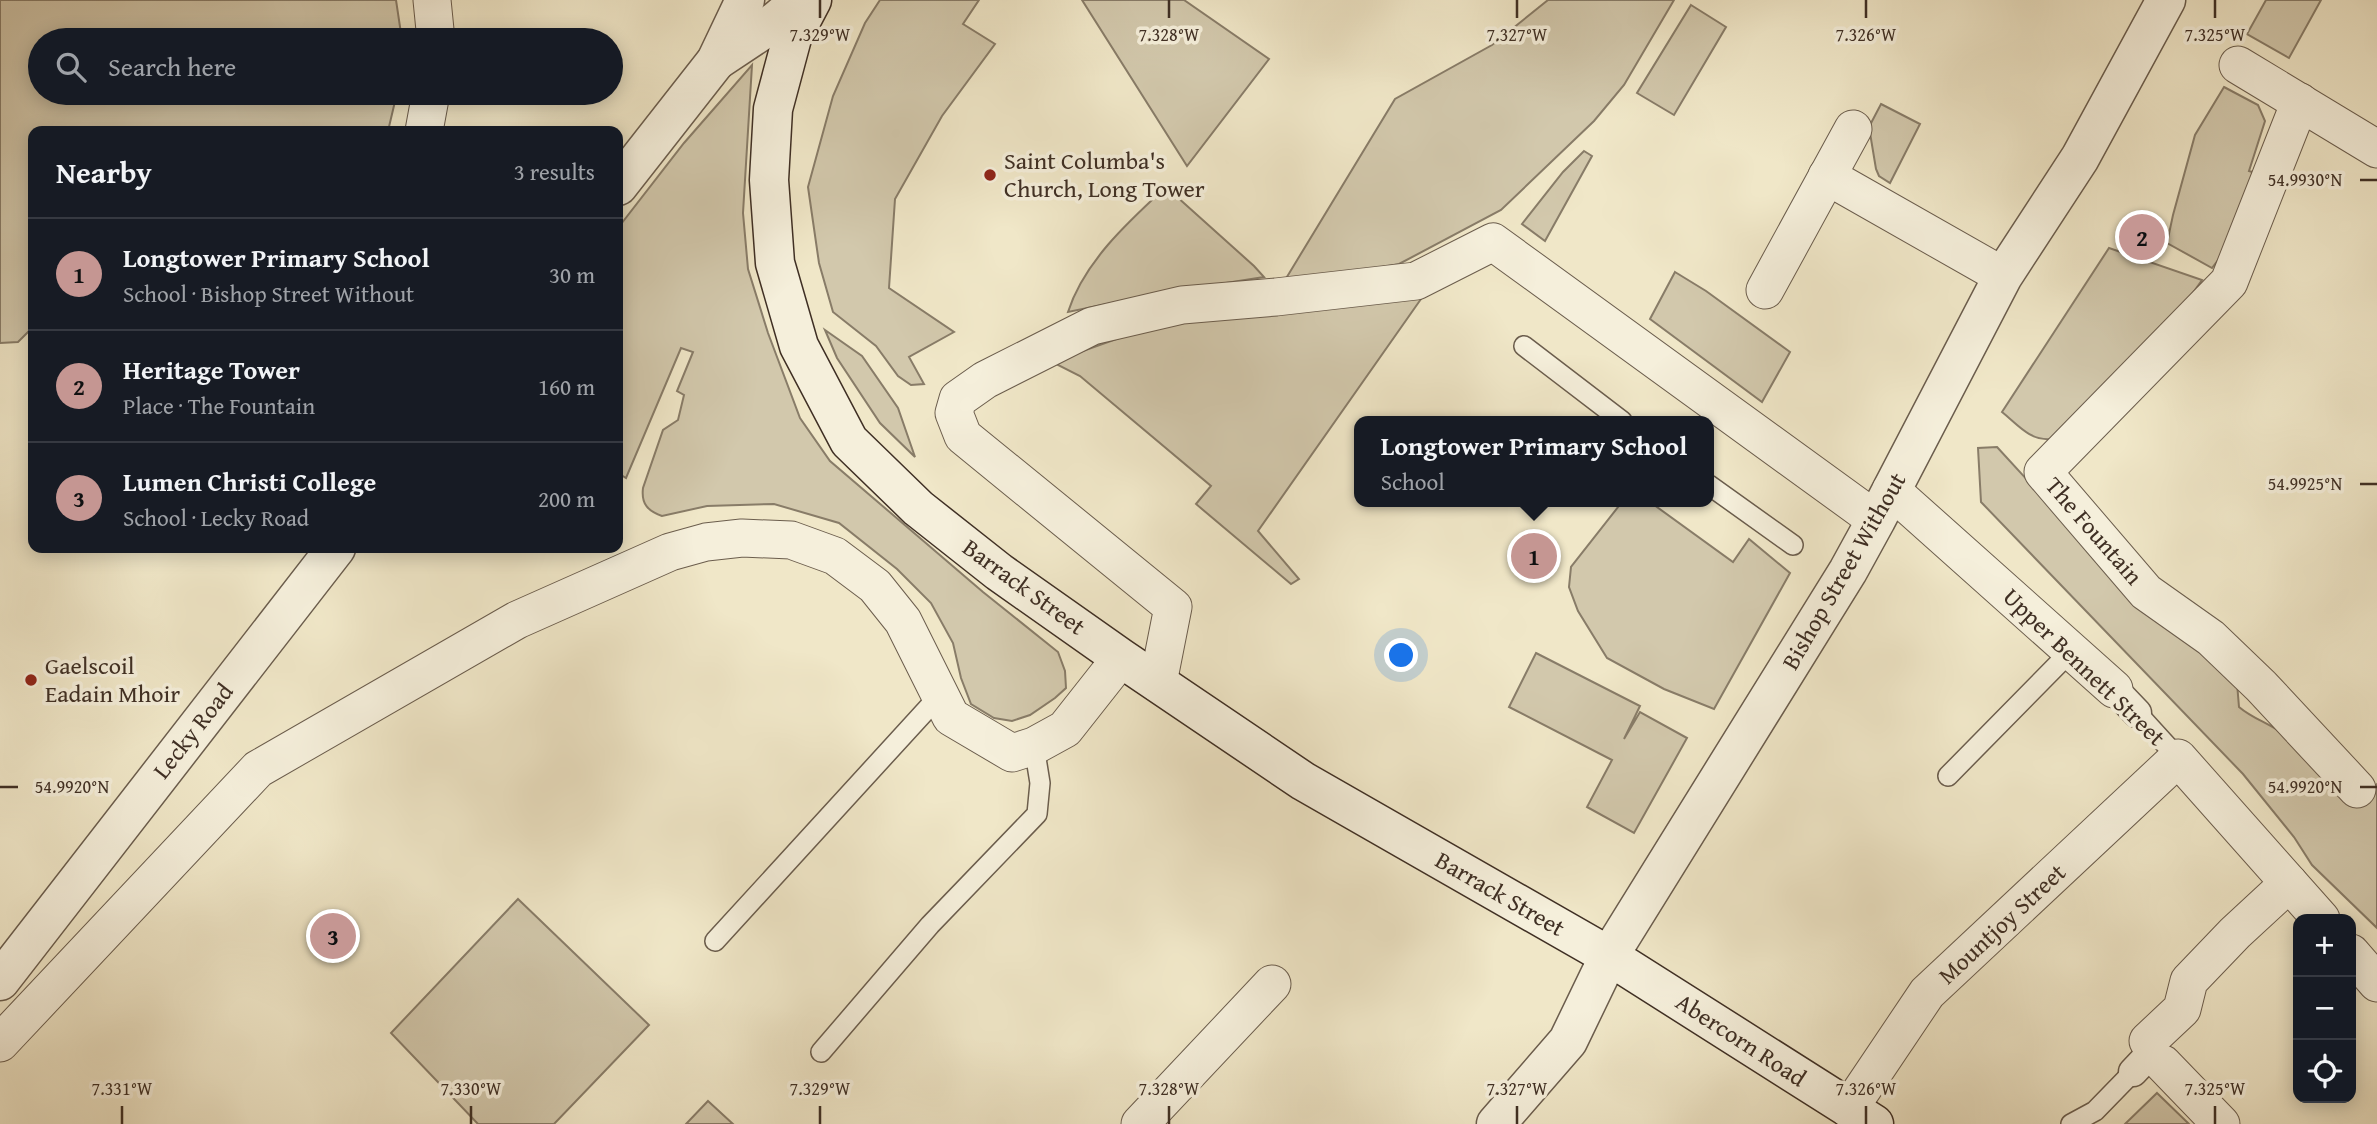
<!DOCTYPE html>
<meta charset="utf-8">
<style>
body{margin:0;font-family:"Gentium Book Plus",serif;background:#20242c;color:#f1f3f6}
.controls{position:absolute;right:21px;bottom:21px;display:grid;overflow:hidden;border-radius:14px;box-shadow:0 4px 18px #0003}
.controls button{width:63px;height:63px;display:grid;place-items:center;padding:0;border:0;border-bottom:2px solid #363941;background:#171b24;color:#f1f3f6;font:35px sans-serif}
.you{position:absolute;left:1402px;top:656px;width:24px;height:24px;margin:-18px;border:5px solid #fff;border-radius:50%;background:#1a73e8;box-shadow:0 0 0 10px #1a73e833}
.badge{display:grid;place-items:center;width:46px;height:46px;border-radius:50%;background:#c59692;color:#111;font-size:23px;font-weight:700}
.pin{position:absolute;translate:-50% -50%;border:4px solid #fff;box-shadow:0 2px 7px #0006}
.popup{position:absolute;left:1354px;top:416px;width:360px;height:91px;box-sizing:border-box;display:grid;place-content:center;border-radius:14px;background:#171b24;filter:drop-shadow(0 2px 5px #0005);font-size:23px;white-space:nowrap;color:#9ea1a6}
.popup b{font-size:26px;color:#f1f3f6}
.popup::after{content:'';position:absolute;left:50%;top:100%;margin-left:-14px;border:14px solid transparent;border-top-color:#171b24}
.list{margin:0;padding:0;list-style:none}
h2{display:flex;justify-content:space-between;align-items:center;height:91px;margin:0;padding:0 28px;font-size:30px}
h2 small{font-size:23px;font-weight:400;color:#9ea1a6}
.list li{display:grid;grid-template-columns:46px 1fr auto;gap:21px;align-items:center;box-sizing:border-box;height:112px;padding:0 28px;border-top:2px solid #363941}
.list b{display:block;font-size:26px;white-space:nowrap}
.list p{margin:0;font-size:23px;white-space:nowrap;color:#9ea1a6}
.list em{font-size:23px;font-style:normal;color:#9ea1a6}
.icon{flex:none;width:38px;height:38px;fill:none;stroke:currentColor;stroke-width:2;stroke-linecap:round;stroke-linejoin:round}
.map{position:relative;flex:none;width:2377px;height:1124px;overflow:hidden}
.search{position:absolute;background:#171b24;box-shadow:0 4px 18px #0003;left:28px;top:28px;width:595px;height:77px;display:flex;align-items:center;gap:18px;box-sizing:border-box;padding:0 24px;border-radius:38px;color:#9ea1a6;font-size:26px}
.panel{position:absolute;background:#171b24;box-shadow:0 4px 18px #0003;left:28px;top:126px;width:595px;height:427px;border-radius:14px}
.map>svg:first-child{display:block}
.green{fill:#d2c8ac;stroke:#887c68;stroke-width:2}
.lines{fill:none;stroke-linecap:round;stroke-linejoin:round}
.service-casing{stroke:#6b5d4d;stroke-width:22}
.pedestrian-casing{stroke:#6b5d4d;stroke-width:31}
.minor-casing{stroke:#6b5d4d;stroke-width:39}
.tertiary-casing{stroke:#6b5d4d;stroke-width:41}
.secondary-casing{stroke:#3f2f24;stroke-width:41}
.service{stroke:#f5efdb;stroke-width:19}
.pedestrian{stroke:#f5efdb;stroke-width:28}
.minor{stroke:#f5efdb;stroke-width:37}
.tertiary{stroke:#f5efdb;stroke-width:38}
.secondary{stroke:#f5efdb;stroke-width:38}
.ticks{fill:none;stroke:#3f2f24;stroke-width:2.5}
.poi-dot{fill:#8f2418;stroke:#f5efdb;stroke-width:2.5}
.labels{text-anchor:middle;stroke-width:7;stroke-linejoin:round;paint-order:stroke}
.poi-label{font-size:24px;fill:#3f2f24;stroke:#f5efdb;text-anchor:start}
.street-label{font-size:24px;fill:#3f2f24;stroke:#f5efdb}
.ticks-label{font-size:18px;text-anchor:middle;fill:#3f2f24;stroke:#f5efdb;stroke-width:7;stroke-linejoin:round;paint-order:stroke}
</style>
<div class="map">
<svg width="2377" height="1124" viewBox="0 0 2377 1124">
<rect width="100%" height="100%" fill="#f0e7c8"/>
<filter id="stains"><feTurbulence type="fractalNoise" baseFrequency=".00286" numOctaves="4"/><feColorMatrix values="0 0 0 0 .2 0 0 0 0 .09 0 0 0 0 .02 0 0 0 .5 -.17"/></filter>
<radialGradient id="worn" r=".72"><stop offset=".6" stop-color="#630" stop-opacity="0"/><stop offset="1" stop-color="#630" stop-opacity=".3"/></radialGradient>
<g class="green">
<path d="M0,0H396L402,40H40V93H397L388,131H33V327L18,342L0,343Z"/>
<path d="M880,0H979L963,24L995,44L942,116L895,199L889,288L954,332L909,357L924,384L911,385L898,376L876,346L833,312L819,263L808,187L833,96L865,23Z"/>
<path d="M1082,0H1184L1269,59L1187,166Z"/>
<path d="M1548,0H1674L1624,85L1594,121L1501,210L1399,264L1282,285L1395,99L1492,45Z"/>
<path d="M2266,0H2321L2289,58L2247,34Z"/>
<path d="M1691,5L1726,27L1674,115L1637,93Z"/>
<path d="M752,65L743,213L748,269L768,333L800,418L830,461L983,592L1058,652L1065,671L1066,688L1055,698L1030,715L1012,721L994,718L971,704L961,678L953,643L931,603L897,569L839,523L774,504L707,506L662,516C648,511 641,504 643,488L663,430L678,420L684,395L677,391L693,352L681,348L626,478L618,473V228L684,143Z"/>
<path d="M2224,87L2258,105L2265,121L2249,171L2256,173L2225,251L2212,268L2167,243L2173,215L2195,135Z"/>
<path d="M1881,104L1920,124L1890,183L1879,176L1876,169L1869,127Z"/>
<path d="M1584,151L1592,156L1545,241L1522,224L1563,172Z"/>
<path d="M1166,187L1254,266L1264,277L1156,294L1068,312C1084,262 1128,222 1166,187Z"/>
<path d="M2109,248L2202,280L2178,314L2051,439C2030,441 2018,425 2002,412Z"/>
<path d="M1675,272L1706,291L1790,352L1762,402L1650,319Z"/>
<path d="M1421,288V299L1258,531L1299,579L1291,584L1196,504L1211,486L1080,376L1052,362L1178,317Z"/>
<path d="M825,330L862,356L898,408L915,457L880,423L837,358Z"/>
<path d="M1997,447L2140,603L2237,683L2239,707C2253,719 2269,723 2285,735C2310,755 2332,782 2354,805L2377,784V928L2312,865L2294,837L2243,774L1981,502L1978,448Z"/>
<path d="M1622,502H1650L1733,562L1749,539L1790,573L1714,709L1664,689L1607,658L1578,611L1569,587L1571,567Z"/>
<path d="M1536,653L1640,706L1624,739L1640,712L1687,738L1634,833L1587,807L1612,760L1509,707Z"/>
<path d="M518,899L649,1025L554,1124H478L391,1033Z"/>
<path d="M2157,1093L2189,1124H2125Z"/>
<path d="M708,1101L733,1124H686Z"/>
</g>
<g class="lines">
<defs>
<g id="service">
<path d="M1524,346L1622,421"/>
<path d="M1709,485L1793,545"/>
<path d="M2137,713L2178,758"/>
<path d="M1948,776L2072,650"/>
<path d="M715,941L940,695"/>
<path d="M821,1052L930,925L1037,814L1040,783L1034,746"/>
<path d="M2071,1124L2095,1111L2133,1072"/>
</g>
<g id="pedestrian">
<path d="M2114,689L2137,713"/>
<path d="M2133,1072L2151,1053L2148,1041"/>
</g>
<g id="minor">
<path d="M432,0L436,40"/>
<path d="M2238,65L2377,149"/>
<path d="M2300,102L2229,282L2043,472L2146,592L2211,638L2261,686L2357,789"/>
<path d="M424,131L431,93"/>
<path d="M1827,176L2003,276"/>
<path d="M1765,290L1853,129"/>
<path d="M1891,490L2114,689"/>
<path d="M1158,683L1173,607L963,436L954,413L958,399L985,380L1092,326L1182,305L1276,297L1416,281L1493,242L1876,520"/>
<path d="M2351,953L2377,983"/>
<path d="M2148,1041L2182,1009L2189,981L2235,933L2289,883"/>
<path d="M0,1043L258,769L517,620L670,552L706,542L742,538L791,540L835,556L875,586L903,621L951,717L1012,753L1034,746L1065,729L1121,658"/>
<path d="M2163,1064L2221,1124"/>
<path d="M1849,1109L1927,993L2178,758L2321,919"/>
<path d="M1140,1124L1272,984"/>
</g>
<g id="tertiary">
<path d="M716,61L776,21L801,0"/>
<path d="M618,186L716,61L745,0"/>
<path d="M0,981L336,548"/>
<path d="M1496,1124L1568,1041L1609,956L1848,571L1876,520L2003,276L2080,158L2166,0"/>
</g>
<path id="secondary" d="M812,0L792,38L773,109L769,180L775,263L799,346L849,441L918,508L999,572L1121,658L1303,781L1609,956L1874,1124"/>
</defs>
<use href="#service" class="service-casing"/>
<use href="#pedestrian" class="pedestrian-casing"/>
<use href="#minor" class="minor-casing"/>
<use href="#tertiary" class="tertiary-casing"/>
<use href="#secondary" class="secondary-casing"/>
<use href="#service" class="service"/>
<use href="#pedestrian" class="pedestrian"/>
<use href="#minor" class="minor"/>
<use href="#tertiary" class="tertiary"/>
<use href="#secondary" class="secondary"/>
</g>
<path class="ticks" d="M820,0V18M1169,0V18M1517,0V18M1866,0V18M2215,0V18M2360,180H2377M2360,484H2377M0,787H18M2360,787H2377M122,1106V1124M471,1106V1124M820,1106V1124M1169,1106V1124M1517,1106V1124M1866,1106V1124M2215,1106V1124"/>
<g class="poi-dot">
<circle cx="990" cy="175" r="7"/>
<circle cx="31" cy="680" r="7"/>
</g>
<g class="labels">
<g class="poi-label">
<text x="1004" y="169">Saint Columba's<tspan x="1004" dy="28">Church, Long Tower</tspan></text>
<text x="45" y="674">Gaelscoil<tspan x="45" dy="28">Eadain Mhoir</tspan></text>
</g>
<g class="street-label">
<text transform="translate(2094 531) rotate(49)" y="8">The Fountain</text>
<text transform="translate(1844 571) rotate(-60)" y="8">Bishop Street Without</text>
<text transform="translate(1024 587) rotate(36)" y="8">Barrack Street</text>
<text transform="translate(2084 667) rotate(44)" y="8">Upper Bennett Street</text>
<text transform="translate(193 731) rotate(-52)" y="8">Lecky Road</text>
<text transform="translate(1500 894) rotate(30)" y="8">Barrack Street</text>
<text transform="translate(2002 924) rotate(-43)" y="8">Mountjoy Street</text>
<text transform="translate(1741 1040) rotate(33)" y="8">Abercorn Road</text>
</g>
</g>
<g class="ticks-label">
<text x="820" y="41">7.329°W</text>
<text x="1169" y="41">7.328°W</text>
<text x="1517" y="41">7.327°W</text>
<text x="1866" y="41">7.326°W</text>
<text x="2215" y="41">7.325°W</text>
<text x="2305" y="186">54.9930°N</text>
<text x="2305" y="490">54.9925°N</text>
<text x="72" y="793">54.9920°N</text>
<text x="2305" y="793">54.9920°N</text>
<text x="122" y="1095">7.331°W</text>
<text x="471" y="1095">7.330°W</text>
<text x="820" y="1095">7.329°W</text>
<text x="1169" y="1095">7.328°W</text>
<text x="1517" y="1095">7.327°W</text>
<text x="1866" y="1095">7.326°W</text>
<text x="2215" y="1095">7.325°W</text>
</g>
<rect width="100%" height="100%" filter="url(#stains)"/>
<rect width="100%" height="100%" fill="url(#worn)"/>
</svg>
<div class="controls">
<button>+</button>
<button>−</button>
<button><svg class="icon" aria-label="locate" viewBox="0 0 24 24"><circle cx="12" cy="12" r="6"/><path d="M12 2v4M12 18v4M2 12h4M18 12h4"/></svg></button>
</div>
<div class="you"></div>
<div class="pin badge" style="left:1534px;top:556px">1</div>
<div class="popup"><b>Longtower Primary School</b>School</div>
<div class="pin badge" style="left:2142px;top:237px">2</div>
<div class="pin badge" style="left:333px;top:936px">3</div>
<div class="search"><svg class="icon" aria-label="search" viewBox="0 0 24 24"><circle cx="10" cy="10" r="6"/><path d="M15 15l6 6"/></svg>Search here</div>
<section class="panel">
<h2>Nearby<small>3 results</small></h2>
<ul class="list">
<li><span class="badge">1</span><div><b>Longtower Primary School</b><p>School · Bishop Street Without</p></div><em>30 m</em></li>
<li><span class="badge">2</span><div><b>Heritage Tower</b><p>Place · The Fountain</p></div><em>160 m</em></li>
<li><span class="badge">3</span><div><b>Lumen Christi College</b><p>School · Lecky Road</p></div><em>200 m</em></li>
</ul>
</section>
</div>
